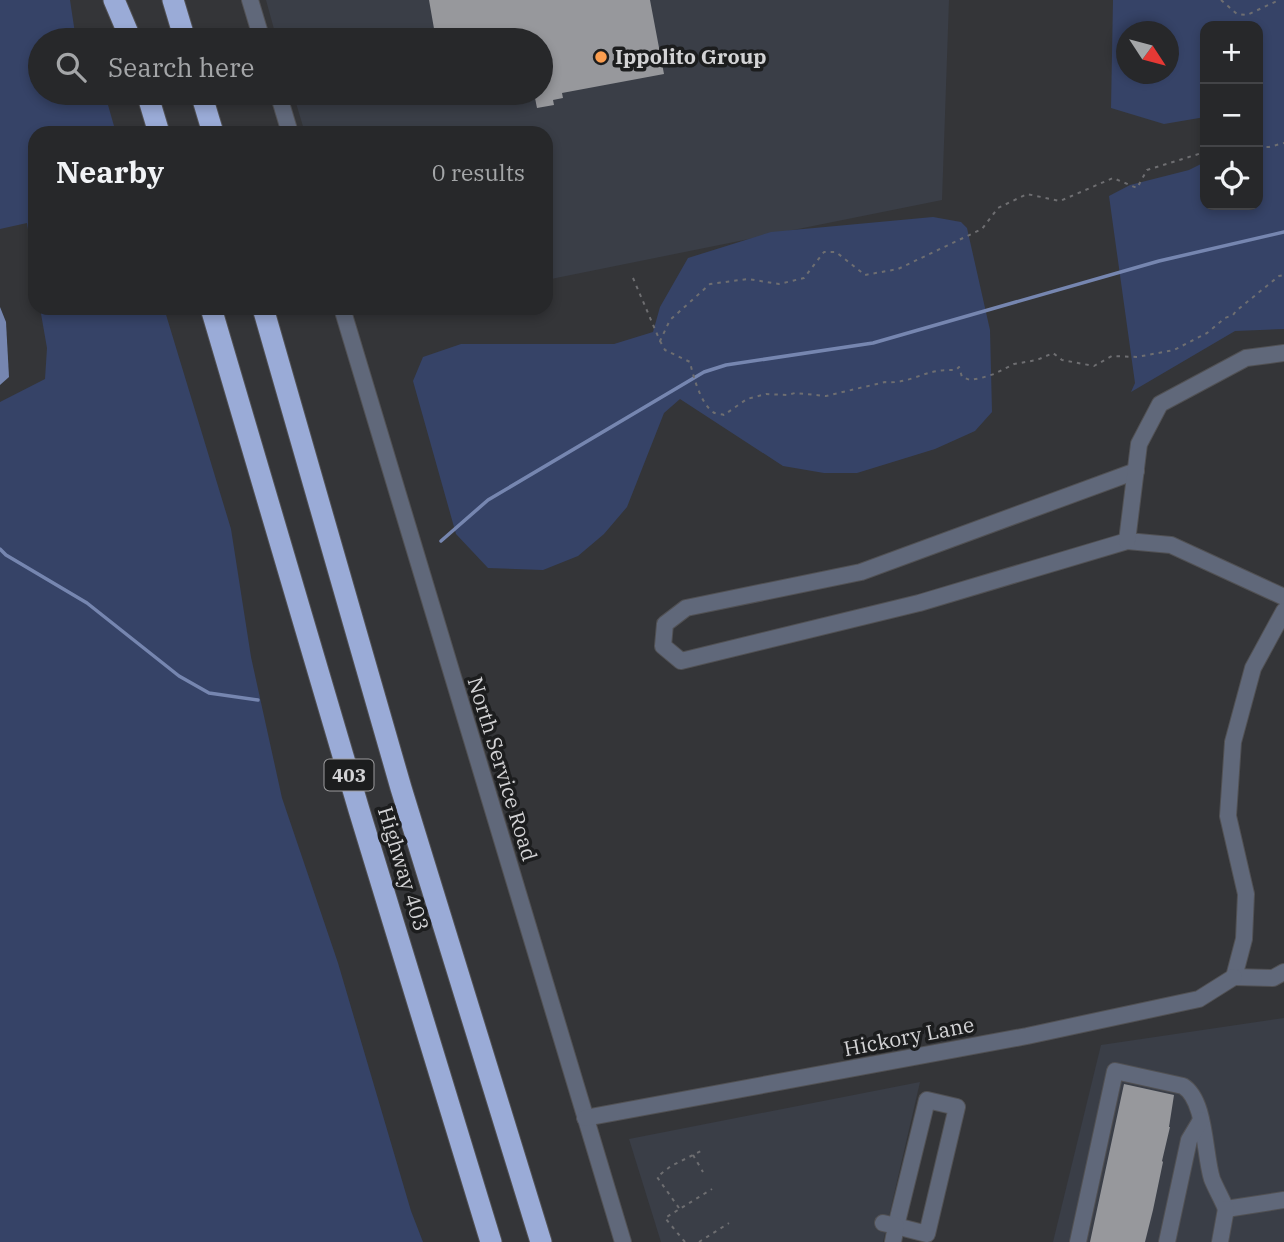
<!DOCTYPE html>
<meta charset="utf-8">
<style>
body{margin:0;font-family:"IBM Plex Serif",serif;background:#333436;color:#f1f3f6}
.controls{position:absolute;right:21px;top:21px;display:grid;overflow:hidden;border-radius:14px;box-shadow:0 4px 10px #0003}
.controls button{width:63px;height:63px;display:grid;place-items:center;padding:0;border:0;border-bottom:2px solid #434447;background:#27282a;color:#f1f3f6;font:35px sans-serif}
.compass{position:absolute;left:1116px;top:21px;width:63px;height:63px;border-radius:50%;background:#27282a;box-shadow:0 4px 10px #0003;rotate:126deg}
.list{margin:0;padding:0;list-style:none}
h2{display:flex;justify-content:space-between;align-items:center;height:91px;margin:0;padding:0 28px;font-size:30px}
h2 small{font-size:23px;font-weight:400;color:#a4a6a8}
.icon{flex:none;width:38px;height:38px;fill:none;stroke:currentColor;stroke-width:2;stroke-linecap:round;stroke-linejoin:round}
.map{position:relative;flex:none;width:1284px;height:1242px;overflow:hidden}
.search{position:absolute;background:#27282a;box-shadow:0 4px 10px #0003;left:28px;top:28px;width:525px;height:77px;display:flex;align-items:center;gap:18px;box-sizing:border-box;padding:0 24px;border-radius:38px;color:#a4a6a8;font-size:26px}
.panel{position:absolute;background:#27282a;box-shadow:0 4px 10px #0003;left:28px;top:126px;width:525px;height:189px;border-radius:21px}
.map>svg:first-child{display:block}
.built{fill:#3a3e47}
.green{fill:#364367;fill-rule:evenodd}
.water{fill:#7686b0}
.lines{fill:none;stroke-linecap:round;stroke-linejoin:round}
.stream{stroke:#7686b0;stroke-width:3.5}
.building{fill:#97989c}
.minor-casing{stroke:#515154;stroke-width:18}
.highway-casing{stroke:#515154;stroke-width:23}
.path{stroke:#6e6e71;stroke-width:2;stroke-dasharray:3.5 5;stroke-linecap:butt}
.minor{stroke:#60687a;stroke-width:16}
.highway{stroke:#9aabd7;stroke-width:21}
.poi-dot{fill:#fb9e50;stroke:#1c1d1e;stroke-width:2.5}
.labels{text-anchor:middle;stroke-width:7;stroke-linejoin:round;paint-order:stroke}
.shield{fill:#1c1d1e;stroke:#9c9c9e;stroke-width:2}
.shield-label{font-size:19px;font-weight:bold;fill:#d3d3d5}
.poi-label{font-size:21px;font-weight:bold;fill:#d3d3d5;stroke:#1c1d1e;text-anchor:start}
.street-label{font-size:21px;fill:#d3d3d5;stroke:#1c1d1e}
</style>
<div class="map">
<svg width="1284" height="1242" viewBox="0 0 1284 1242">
<rect width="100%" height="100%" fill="#343538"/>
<g class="built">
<path d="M266,0H949L942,200L546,280V133H305L293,93H541V40H277Z"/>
<path d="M1284,1018V1242H1053L1101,1045Z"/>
<path d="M920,1082L883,1242H661L629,1139Z"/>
</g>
<g class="green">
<path d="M0,0H70L76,40H40V93H102L108,105L116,133H35V275L27,223L0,229Z"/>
<path d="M1113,0H1284V329L1235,331L1131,392L1135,383L1109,196L1130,185L1189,170L1205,162V205H1258V26H1205V117L1164,124L1111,108ZM1126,32H1168V74H1126Z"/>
<path d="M933,217L961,222L967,228L990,330L992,412L975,431L935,449L857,473H824L783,466L680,399L664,413L627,507L604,534L578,556L543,570L488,568L456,534L413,381L423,357L461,344H614L653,332L660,307L688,258L771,232Z"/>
<path d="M40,308H164L231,529L251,657L282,798L338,963L411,1211L423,1242H0V402L45,379L47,348Z"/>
</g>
<path class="water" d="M0,307L6,322L9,377L0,385Z"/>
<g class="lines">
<g class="stream">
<path d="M441,541L488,500L704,372L726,365L873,343L1159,261L1284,232"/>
<path d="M0,549L6,555L87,603L179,676L209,693L258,700"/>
</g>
</g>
<g class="building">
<path d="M429,0H650L664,74L562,93L563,98L553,100L554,105L537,108L534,93H541V40H436Z"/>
<path d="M1124,1084L1174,1095L1169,1127H1170L1162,1161L1163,1162L1153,1210L1145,1242H1090Z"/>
</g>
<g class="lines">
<defs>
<g id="minor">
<path d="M250,0L262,40"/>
<path d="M278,93L290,133"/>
<path d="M342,308L623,1242"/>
<path d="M1136,471L861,572L686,608L665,624L663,646L681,661L919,603L1127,541L1171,545L1284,597"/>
<path d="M1127,541L1139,444L1160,404L1246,358L1284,353"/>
<path d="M1234,977L1244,939L1246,894L1228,816L1233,742L1253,668L1284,611"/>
<path d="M1234,977L1273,978L1284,972"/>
<path d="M927,1100L957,1107L927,1234L896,1226Z"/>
<path d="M585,1118L1027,1036L1199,999L1234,977"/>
<path d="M1226,1209L1284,1200"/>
<path d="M883,1223L896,1226L893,1242"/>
<path d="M1078,1242L1115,1071L1183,1086C1206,1100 1204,1154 1212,1179C1216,1189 1222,1199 1226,1209"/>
<path d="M1167,1242L1189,1140L1201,1120"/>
<path d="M1220,1242L1226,1209"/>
</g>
<g id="highway">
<path d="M114,0L131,40"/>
<path d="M173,0L185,40"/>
<path d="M147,93L159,133"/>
<path d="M201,93L213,133"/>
<path d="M211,308L359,810L491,1242"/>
<path d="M263,308L401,788L541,1242"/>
</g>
</defs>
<use href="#minor" class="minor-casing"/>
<use href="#highway" class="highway-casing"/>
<g class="path">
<path d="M1221,0L1237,14L1247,15L1279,0"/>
<path d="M1258,147H1269L1284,143"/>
<path d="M633,278L660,341L670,320L710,284L748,279L779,284L804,278L824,252H836L865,275L898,269L982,229L998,208L1027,194L1060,201L1113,178L1137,188L1147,170L1205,152"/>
<path d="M660,341L665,350L690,362C693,376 701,404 713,412C715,414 721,414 724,415L747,399L766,394L787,395L795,393L826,396L885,382C902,384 917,376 932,372C940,370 948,370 956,370L959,367L962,377L970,380L981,378L994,374L1014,364L1037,360L1053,353L1062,360L1094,366L1112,356L1137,357L1174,350L1207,333L1225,318L1233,315L1236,311L1279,276L1284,275"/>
<path d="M693,1155L703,1172"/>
<path d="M679,1208L657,1177L671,1166L703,1150"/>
<path d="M685,1242L665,1218L712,1189"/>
<path d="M699,1242L729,1223"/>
</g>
<use href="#minor" class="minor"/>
<use href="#highway" class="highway"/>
</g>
<circle class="poi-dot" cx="601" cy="57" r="7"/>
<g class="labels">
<rect class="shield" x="324.5" y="759.5" width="49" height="31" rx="5"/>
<g class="shield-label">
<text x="349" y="782">403</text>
</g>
<g class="poi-label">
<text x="615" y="64">Ippolito Group</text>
</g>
<g class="street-label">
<text transform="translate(502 769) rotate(73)" y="7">North Service Road</text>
<text transform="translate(403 869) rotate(73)" y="7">Highway 403</text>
<text transform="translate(909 1037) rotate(-11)" y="7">Hickory Lane</text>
</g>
</g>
</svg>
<div class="controls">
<button>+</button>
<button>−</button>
<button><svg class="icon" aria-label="locate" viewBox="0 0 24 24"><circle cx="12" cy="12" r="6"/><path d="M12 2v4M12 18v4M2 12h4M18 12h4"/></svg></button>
</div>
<svg class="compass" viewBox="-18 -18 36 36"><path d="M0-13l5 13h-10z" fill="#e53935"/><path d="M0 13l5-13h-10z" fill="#a4a6a8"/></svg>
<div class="search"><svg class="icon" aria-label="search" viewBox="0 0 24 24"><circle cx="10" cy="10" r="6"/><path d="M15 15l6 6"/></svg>Search here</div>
<section class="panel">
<h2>Nearby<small>0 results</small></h2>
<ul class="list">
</ul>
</section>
</div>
